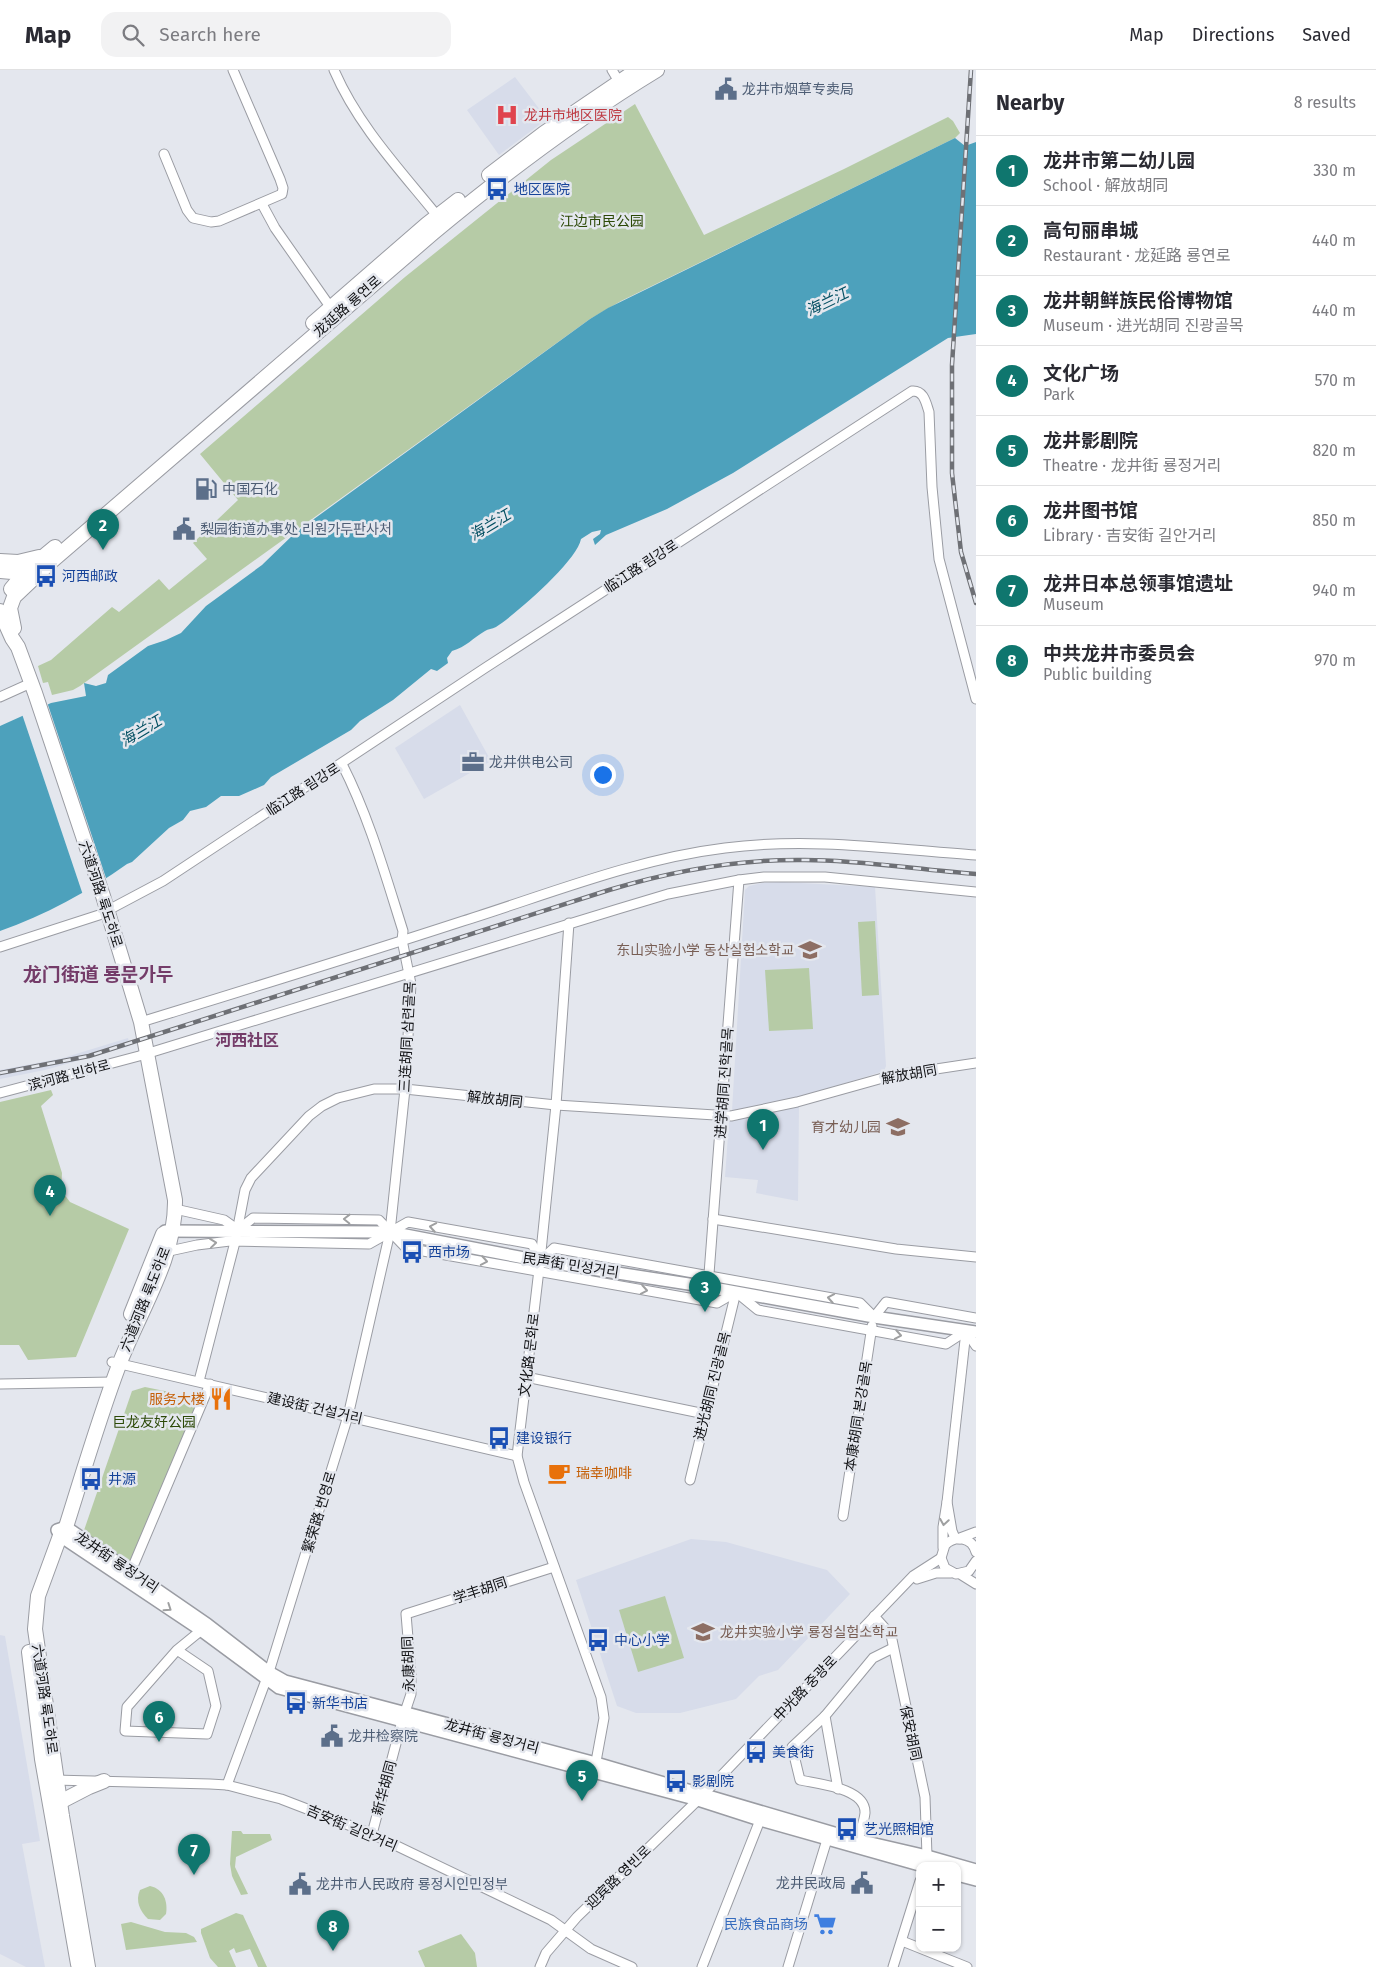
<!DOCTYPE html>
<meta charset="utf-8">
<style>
body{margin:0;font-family:"Fira Sans","Noto Sans SC","Noto Sans KR",sans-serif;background:#f2f2f3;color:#2b2b33}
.controls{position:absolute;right:15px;bottom:15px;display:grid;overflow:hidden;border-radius:10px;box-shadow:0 1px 4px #0004}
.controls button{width:45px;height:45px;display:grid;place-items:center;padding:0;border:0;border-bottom:1px solid #e1e1e2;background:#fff;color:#2b2b33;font:25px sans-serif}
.you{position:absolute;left:602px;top:704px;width:18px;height:18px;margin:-12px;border:4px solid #fff;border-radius:50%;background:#1a73e8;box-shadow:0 0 0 8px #1a73e833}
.badge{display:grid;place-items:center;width:32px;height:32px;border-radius:50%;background:#0f766e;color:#fff;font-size:16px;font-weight:700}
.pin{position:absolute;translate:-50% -41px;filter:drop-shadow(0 1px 2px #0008)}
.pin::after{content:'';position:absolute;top:26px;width:18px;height:15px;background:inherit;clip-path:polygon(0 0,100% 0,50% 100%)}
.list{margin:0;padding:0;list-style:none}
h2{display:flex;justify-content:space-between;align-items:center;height:65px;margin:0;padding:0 20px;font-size:21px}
h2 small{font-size:16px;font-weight:400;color:#7c7c81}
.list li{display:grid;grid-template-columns:32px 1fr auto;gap:15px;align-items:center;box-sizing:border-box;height:70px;padding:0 20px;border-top:1px solid #e1e1e2}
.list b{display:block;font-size:19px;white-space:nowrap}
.list p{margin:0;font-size:16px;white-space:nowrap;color:#7c7c81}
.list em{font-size:16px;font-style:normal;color:#7c7c81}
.icon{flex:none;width:28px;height:28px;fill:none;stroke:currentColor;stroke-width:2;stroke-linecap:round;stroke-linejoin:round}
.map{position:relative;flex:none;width:976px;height:1897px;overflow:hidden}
header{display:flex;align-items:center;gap:30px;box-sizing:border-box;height:70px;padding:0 25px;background:#fff;border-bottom:1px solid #e1e1e2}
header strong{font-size:24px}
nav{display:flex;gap:28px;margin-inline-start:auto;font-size:18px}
.search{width:350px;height:45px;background:#f2f2f3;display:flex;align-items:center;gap:12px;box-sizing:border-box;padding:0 18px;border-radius:15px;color:#7c7c81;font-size:19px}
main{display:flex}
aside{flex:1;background:#fff}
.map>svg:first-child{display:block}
.built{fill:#d7dcea}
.green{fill:#b6cba6}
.water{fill:#4da1bc}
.pier{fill:#e4e7ee}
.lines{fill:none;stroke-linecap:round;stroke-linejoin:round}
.minor-casing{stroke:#9a9ca3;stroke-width:11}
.major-casing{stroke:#9a9ca3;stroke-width:14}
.highway-casing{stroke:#9a9ca3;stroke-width:16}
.minor{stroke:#fff;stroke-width:9}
.major{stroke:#fff;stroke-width:11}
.highway{stroke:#fff;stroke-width:14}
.rail-casing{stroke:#6e7075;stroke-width:4.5}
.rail{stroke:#e4e7ee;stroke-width:2.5;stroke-dasharray:8;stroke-linecap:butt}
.oneway{stroke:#9fa0a1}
.labels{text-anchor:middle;stroke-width:5;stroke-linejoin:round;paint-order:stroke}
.service-label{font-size:14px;fill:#4e5e75;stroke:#e4e7ee;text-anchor:start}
.health-label{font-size:14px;fill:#be3a42;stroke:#e4e7ee;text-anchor:start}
.transit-label{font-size:14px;fill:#164399;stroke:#e4e7ee;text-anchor:start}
.park-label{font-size:14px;fill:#2c4907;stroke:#e4e7ee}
.street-label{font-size:14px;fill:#101114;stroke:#e4e7ee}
.education-label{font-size:14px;fill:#785e54;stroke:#e4e7ee;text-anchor:end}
.food-label{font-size:14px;fill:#c56008;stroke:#e4e7ee;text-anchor:end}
.shop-label{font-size:14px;fill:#366cbe;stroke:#e4e7ee;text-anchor:end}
.water-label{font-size:15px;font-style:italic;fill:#034f62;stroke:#e4e7ee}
.quarter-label{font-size:16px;font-weight:bold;fill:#743c69;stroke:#e4e7ee}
.district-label{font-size:19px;font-weight:bold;fill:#743c69;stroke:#e4e7ee}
</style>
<header>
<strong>Map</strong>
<div class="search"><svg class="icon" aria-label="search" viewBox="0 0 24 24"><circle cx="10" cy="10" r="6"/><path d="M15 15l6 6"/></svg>Search here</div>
<nav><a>Map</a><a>Directions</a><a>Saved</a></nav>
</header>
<main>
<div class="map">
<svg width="976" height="1897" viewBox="0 0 976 1897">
<rect width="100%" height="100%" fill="#e4e7ee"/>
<g class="built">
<path d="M515,7L547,49L499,85L467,40Z"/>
<path d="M460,635L491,691L424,729L395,678Z"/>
<path d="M782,812L875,817L886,996L884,1001L795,1029L732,1041L745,820L749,816L762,813Z"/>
<path d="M128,968L130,976L45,1000L0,1009V1000L63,988Z"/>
<path d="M799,1035L798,1131L756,1123L758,1110L725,1107L729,1052L731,1050Z"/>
<path d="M691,1469L726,1472L827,1500L850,1524L778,1600L759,1606L736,1629L680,1643H636L617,1636L576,1510Z"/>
<path d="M0,1565L5,1566L40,1771L22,1774L45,1897H26L0,1884Z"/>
</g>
<g class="green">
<path d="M635,34L704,165L844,99L948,47L953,51L960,63L955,68L621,231L590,249L80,616L73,620L52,625L48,612L43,613L38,596L51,590L112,537L119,542L159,509L169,520L207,489L193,473L238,430L200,384L405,207L551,90Z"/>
<path d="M875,851L879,925L862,926L858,852Z"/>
<path d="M809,898L813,959L769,961L765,900Z"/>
<path d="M51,1020L53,1025L41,1036L62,1103L61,1120L70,1132L129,1159L76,1287L28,1290L19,1275H0V1032Z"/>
<path d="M145,1317L199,1328L129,1496L81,1469L132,1321Z"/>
<path d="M665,1526L684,1588L638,1602L619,1540Z"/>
<path d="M232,1761H241L243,1764H270L272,1770L236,1787L235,1797L248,1824L241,1825L232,1806L230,1794Z"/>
<path d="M150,1816C164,1819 168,1832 166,1844L160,1850L148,1849C140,1841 135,1831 140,1820Z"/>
<path d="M236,1843L243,1845L267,1897H258L250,1879L236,1883L234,1878L229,1881L236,1897H218L210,1888L201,1863V1859Z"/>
<path d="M131,1852L165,1862L186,1863L194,1867L197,1872L126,1880L121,1854Z"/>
<path d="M461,1864L475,1883L477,1897H425L418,1881Z"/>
</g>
<path class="water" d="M955,68L965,76L976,72V264L948,268L733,403L667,439L606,465L595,475L593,469L600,464L601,460L592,462L581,469C577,491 516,544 496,557C492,559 488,559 485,561C473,568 466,577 452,581L447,588L448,593L437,601L431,599L393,630L360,651L351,660L271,707L264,715L239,726H221L206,737L190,741L183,750L169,758L132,792L127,794C88,822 45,845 0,861V656L51,633L86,626L84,613L96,616L106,613L108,605L148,576L166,570L181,563L206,536L262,495L296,462L590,249L608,238Z"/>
<path class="pier" d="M47,632L107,811L83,825L22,644Z"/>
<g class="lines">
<defs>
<g id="minor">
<path d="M334,0C358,56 402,102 439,148"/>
<path d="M612,0L621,15"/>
<path d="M164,84L187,140L193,148L211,152L219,151L282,124L283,118L280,109L233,0"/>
<path d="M262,134L275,158L331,238"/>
<path d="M0,627L31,613"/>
<path d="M569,853L556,1035L540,1191L517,1386L524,1412L601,1627L604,1648L595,1697"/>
<path d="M0,877L99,845L163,811L485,598L912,321C924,320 926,333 929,342L932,417L939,489L976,629"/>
<path d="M141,952C248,919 356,886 463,851C549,824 635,789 725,778C809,767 892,779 976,785"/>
<path d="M0,1023L139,986L618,839L668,824L739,810L764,807H825L976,822"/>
<path d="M175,1139L224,1150L238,1160"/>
<path d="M713,1149L896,1179L976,1187"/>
<path d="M238,1160L253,1148L379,1150L406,1178L717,1233L736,1222"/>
<path d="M165,1182L197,1175L230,1171L369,1174L408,1152L532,1174L540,1190"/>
<path d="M540,1191L554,1178L860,1233L874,1247"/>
<path d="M708,1217L739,810"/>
<path d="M736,1222L758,1240L946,1274L966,1261"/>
<path d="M874,1247L886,1232L976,1248"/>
<path d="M966,1261L976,1276"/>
<path d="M112,1292L517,1386"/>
<path d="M526,1307L705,1344"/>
<path d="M199,1311L235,1172L245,1120L251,1108L309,1046L322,1036L338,1028L374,1019H405L556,1035L731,1046L797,1032L890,1006L976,993"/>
<path d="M0,1314L113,1312"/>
<path d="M690,1410L736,1222"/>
<path d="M947,1432L966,1261"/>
<path d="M843,1446L872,1256"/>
<path d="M960,1468L976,1462"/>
<path d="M943,1478V1457L947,1432L952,1461L955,1468L960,1469"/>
<path d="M976,1482C972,1467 955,1465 945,1475L941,1488L945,1498L956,1504L969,1501L976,1491"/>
<path d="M131,1501L210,1314"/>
<path d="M960,1504L976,1514"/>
<path d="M917,1509L936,1503H951"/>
<path d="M874,1546L891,1565L925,1727L927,1786L926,1791"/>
<path d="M177,1580L208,1601L216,1636L207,1664L125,1661L127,1637L177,1580L204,1558"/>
<path d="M825,1646L838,1719"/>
<path d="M54,1710L210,1714L227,1715L281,1729L372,1764L551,1850L591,1879L632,1897"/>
<path d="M227,1715L269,1602L348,1346L390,1162L405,1019L411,914L402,870L403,861C385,804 369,747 342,694"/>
<path d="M372,1764L402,1651L411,1624V1604L406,1544L554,1497"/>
<path d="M858,1770C860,1762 864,1752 865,1743C866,1718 818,1714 800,1710L792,1677L825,1646L873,1588L893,1578"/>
<path d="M902,1871L967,1897"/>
<path d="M540,1897L546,1883L577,1847L698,1730L913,1506L941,1488"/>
<path d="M702,1897L762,1745"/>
<path d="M788,1897L829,1763"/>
<path d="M893,1897L920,1811"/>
</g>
<g id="major">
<path d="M165,1161L390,1162L540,1191L708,1217L874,1247L976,1262"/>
<path d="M923,1796L760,1750L698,1730L279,1618L202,1561L60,1466L57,1460L66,1457L207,1554L269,1602L285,1611L596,1693L858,1770L927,1786L976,1800"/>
<path d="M957,1805L976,1810"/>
</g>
<g id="highway">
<path d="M489,105L544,63L637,0"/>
<path d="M313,253L427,154L458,130"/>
<path d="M0,491L18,492L39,487"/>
<path d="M0,501L12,502L30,500"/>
<path d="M11,519L26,501L55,477"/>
<path d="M0,541L12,568L18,577L35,623L103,826L141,952L175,1130C176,1188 139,1242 119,1295C99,1348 83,1403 66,1457L60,1466L38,1526L35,1559L62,1746L88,1897"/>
<path d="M14,558L10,538L14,527L52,491L433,163C504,104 578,48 657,0"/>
<path d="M131,1244L163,1164"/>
<path d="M29,1582L42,1689L78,1894"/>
<path d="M60,1732L89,1717L104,1711"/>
</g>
</defs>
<use href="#minor" class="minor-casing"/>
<use href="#major" class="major-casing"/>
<use href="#highway" class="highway-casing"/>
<use href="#minor" class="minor"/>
<use href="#major" class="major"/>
<use href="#highway" class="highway"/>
<defs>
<g id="rail">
<path d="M971,0L952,295V403L961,482L976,533"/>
<path d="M0,1003L89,986L609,820C672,801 738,789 805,790C862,790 919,800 976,804"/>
</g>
</defs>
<use href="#rail" class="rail-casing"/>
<use href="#rail" class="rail"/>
</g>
<defs><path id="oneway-chevron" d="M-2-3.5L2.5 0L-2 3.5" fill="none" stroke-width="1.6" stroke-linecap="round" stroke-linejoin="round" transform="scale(1.25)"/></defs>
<g class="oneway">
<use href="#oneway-chevron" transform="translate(347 1149) rotate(-179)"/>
<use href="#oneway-chevron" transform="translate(433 1157) rotate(-170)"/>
<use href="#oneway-chevron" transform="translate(213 1173) rotate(-6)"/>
<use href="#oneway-chevron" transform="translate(484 1191) rotate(10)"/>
<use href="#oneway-chevron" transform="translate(644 1220) rotate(10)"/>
<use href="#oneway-chevron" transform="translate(831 1228) rotate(-170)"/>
<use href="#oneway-chevron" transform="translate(898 1265) rotate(10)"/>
<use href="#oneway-chevron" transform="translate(944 1452) rotate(99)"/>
<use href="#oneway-chevron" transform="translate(168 1538) rotate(34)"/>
</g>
<defs>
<symbol id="civic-bare" viewBox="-9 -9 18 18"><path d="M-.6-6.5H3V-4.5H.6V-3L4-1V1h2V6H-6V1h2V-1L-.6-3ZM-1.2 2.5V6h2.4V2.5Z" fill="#5c6f8a" stroke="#e4e7ee" stroke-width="2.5" paint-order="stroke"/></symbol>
<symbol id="hospital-bare" viewBox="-9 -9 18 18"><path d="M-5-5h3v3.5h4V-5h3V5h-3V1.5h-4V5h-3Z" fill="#e0444e" stroke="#e4e7ee" stroke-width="2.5" paint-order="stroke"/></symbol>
<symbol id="bus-bare" viewBox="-9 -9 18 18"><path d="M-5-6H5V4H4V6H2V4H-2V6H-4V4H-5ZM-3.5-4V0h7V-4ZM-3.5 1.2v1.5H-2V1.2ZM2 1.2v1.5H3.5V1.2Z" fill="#1a4fb4" stroke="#e4e7ee" stroke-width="2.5" paint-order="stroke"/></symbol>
<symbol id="fuel-bare" viewBox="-9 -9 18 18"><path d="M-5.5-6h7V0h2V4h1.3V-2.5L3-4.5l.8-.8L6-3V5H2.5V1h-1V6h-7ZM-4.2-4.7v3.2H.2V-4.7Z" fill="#5c6f8a" stroke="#e4e7ee" stroke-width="2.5" paint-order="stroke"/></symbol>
<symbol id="office-bare" viewBox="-9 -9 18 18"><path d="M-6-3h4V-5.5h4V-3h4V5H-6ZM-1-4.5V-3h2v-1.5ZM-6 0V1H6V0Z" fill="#5c6f8a" stroke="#e4e7ee" stroke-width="2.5" paint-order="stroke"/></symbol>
<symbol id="school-bare" viewBox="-9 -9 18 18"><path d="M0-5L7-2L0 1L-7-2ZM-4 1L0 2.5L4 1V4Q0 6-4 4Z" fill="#8d6e63" stroke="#e4e7ee" stroke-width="2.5" paint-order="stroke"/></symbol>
<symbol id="restaurant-bare" viewBox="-9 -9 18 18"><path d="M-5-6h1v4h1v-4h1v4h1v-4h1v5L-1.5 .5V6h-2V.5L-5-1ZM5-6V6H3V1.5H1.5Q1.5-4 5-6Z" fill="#e8710a" stroke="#e4e7ee" stroke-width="2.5" paint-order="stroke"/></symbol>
<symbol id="cafe-bare" viewBox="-9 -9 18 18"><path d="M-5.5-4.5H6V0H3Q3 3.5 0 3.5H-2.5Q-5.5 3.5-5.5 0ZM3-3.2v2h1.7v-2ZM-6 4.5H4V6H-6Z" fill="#e8710a" stroke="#e4e7ee" stroke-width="2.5" paint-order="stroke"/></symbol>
<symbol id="supermarket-bare" viewBox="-9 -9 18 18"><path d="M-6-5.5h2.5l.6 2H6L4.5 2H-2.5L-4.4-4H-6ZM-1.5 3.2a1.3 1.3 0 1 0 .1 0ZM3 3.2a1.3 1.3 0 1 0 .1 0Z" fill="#3f7fe0" stroke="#e4e7ee" stroke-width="2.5" paint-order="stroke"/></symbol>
</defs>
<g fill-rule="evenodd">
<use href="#civic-bare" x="710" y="3" width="32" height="32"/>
<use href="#hospital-bare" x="491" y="29" width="32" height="32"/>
<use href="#bus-bare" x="481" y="103" width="32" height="32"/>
<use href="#fuel-bare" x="190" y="403" width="32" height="32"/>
<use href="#civic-bare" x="168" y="443" width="32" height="32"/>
<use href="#bus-bare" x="30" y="490" width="32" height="32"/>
<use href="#office-bare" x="457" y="676" width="32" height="32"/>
<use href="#school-bare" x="794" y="864" width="32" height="32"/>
<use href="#school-bare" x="882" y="1041" width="32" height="32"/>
<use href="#bus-bare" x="396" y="1166" width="32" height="32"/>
<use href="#restaurant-bare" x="205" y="1313" width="32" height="32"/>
<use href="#bus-bare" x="483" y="1352" width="32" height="32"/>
<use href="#cafe-bare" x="543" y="1387" width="32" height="32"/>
<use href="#bus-bare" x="75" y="1393" width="32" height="32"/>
<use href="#school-bare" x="687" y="1546" width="32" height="32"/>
<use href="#bus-bare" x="582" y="1554" width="32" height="32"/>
<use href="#bus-bare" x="280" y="1617" width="32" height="32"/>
<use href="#civic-bare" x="316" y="1650" width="32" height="32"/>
<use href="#bus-bare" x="740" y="1666" width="32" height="32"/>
<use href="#bus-bare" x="660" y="1695" width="32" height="32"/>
<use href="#bus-bare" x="831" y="1743" width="32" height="32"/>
<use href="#civic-bare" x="846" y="1797" width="32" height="32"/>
<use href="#civic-bare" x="284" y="1798" width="32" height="32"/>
<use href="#supermarket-bare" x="809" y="1838" width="32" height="32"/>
</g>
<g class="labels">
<g class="service-label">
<text x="742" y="24">龙井市烟草专卖局</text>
<text x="222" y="424">中国石化</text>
<text x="200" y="464">梨园街道办事处 리원가두판사처</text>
<text x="489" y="697">龙井供电公司</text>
<text x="348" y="1671">龙井检察院</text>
<text x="846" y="1818" text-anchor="end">龙井民政局</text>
<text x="316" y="1819">龙井市人民政府 룡정시인민정부</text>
</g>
<g class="health-label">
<text x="524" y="50">龙井市地区医院</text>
</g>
<g class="transit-label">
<text x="514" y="124">地区医院</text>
<text x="62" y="511">河西邮政</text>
<text x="428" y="1187">西市场</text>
<text x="516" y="1373">建设银行</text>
<text x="108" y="1414">井源</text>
<text x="614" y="1575">中心小学</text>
<text x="312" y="1638">新华书店</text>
<text x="772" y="1687">美食街</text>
<text x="692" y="1716">影剧院</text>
<text x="864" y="1764">艺光照相馆</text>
</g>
<g class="park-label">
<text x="602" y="156">江边市民公园</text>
<text x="154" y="1357">巨龙友好公园</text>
</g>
<g class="street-label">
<text transform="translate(347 236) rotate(-41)" y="5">龙延路 룡연로</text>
<text transform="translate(641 496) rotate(-33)" y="5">临江路 림강로</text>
<text transform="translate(303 719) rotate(-33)" y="5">临江路 림강로</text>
<text transform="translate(101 824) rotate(72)" y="5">六道河路 륙도하로</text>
<text transform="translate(407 967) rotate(-87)" y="5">三连胡同 삼련골목</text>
<text transform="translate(909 1004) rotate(-10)" y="5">解放胡同</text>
<text transform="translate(69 1005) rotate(-15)" y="5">滨河路 빈하로</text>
<text transform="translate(724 1013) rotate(-86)" y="5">进学胡同 진학골목</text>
<text transform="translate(495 1029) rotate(6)" y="5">解放胡同</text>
<text transform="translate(571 1195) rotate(9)" y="5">民声街 민성거리</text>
<text transform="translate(145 1229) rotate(-68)" y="5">六道河路 륙도하로</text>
<text transform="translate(529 1285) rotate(-83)" y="5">文化路 문화로</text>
<text transform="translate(712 1316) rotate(-76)" y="5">进光胡同 진광골목</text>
<text transform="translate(315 1338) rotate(13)" y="5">建设街 건설거리</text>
<text transform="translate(858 1346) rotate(-81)" y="5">本康胡同 본강골목</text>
<text transform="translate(319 1442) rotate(-73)" y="5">繁荣路 번영로</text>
<text transform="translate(117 1492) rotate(34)" y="5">龙井街 룡정거리</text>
<text transform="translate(480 1520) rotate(-18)" y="5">学丰胡同</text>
<text transform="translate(408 1594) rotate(-92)" y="5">永康胡同</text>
<text transform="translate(805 1618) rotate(-46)" y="5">中光路 중광로</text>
<text transform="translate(45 1629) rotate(82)" y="5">六道河路 륙도하로</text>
<text transform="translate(911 1663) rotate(78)" y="5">保安胡同</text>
<text transform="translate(492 1666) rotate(15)" y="5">龙井街 룡정거리</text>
<text transform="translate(384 1718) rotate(-75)" y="5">新华胡同</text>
<text transform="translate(352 1758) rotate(23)" y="5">吉安街 길안거리</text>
<text transform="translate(618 1807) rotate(-44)" y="5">迎宾路 영빈로</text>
</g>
<g class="education-label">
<text x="794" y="885">东山实验小学 동산실험소학교</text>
<text x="881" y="1062">育才幼儿园</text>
<text x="720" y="1567" text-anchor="start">龙井实验小学 룡정실험소학교</text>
</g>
<g class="food-label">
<text x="205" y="1334">服务大楼</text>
<text x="576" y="1408" text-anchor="start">瑞幸咖啡</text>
</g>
<g class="shop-label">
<text x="808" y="1859">民族食品商场</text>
</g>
<g class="water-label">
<text transform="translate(827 232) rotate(-26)" y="5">海兰江</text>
<text transform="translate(490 455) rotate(-31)" y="5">海兰江</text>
<text transform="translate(141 661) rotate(-31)" y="5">海兰江</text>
</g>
<g class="quarter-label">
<text x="247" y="976">河西社区</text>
</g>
<g class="district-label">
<text x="98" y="911">龙门街道 룡문가두</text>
</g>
</g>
</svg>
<div class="controls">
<button>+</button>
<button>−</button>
</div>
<div class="you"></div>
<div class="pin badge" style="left:763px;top:1080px">1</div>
<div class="pin badge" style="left:103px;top:480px">2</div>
<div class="pin badge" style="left:705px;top:1242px">3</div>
<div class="pin badge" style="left:50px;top:1146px">4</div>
<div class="pin badge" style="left:582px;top:1731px">5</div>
<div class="pin badge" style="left:159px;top:1672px">6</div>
<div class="pin badge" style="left:194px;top:1805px">7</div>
<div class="pin badge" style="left:333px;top:1881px">8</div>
</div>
<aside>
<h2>Nearby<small>8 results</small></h2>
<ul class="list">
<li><span class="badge">1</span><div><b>龙井市第二幼儿园</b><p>School · 解放胡同</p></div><em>330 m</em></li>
<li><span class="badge">2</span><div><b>高句丽串城</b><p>Restaurant · 龙延路 룡연로</p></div><em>440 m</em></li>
<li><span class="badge">3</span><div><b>龙井朝鲜族民俗博物馆</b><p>Museum · 进光胡同 진광골목</p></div><em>440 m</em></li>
<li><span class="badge">4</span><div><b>文化广场</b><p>Park</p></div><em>570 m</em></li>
<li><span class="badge">5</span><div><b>龙井影剧院</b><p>Theatre · 龙井街 룡정거리</p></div><em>820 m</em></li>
<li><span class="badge">6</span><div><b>龙井图书馆</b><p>Library · 吉安街 길안거리</p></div><em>850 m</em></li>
<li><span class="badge">7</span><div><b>龙井日本总领事馆遗址</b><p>Museum</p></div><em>940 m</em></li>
<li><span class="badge">8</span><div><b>中共龙井市委员会</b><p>Public building</p></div><em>970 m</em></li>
</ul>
</aside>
</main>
